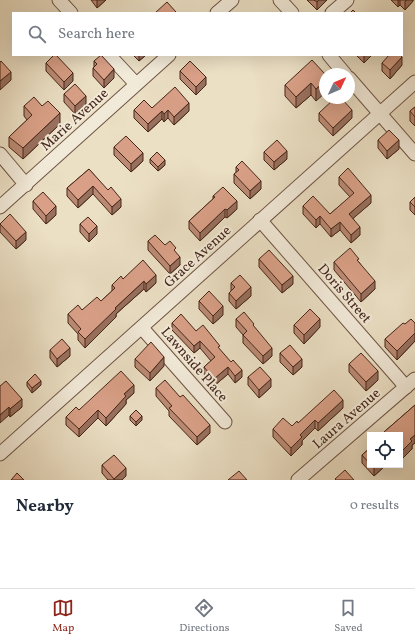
<!DOCTYPE html>
<style>
body{margin:0;font-family:Vollkorn,serif;background:#f2f2f3;color:#1f2937}
.controls{position:absolute;right:12px;bottom:12px;display:grid;overflow:hidden;border-radius:0px;box-shadow:0 4px 16px #0002}
.controls button{width:36px;height:36px;display:grid;place-items:center;padding:0;border:0;border-bottom:1px solid #e0e1e3;background:#fff;color:#1f2937;font:20px sans-serif}
.compass{position:absolute;left:319px;top:68px;width:36px;height:36px;border-radius:50%;background:#fff;box-shadow:0 4px 16px #0002;rotate:46deg}
.list{margin:0;padding:0;list-style:none}
h2{display:flex;justify-content:space-between;align-items:center;height:52px;margin:0;padding:0 16px;font-size:17px}
h2 small{font-size:13px;font-weight:400;color:#747a83}
.icon{flex:none;width:22px;height:22px;fill:none;stroke:currentColor;stroke-width:2;stroke-linecap:round;stroke-linejoin:round}
.map{position:relative;flex:none;width:415px;height:480px;overflow:hidden}
.search{position:absolute;background:#fff;box-shadow:0 4px 16px #0002;left:12px;right:12px;top:12px;height:44px;display:flex;align-items:center;gap:10px;box-sizing:border-box;padding:0 14px;border-radius:0px;color:#747a83;font-size:15px}
.sheet{height:108px;background:#fff}
nav{display:flex;justify-content:space-around;align-items:center;box-sizing:border-box;height:56px;border-top:1px solid #e0e1e3;background:#fff;font-size:11px;color:#747a83}
nav a{display:grid;justify-items:center;gap:2px}
nav .on{color:#8f2418}
.map>svg:first-child{display:block}
.lines{fill:none;stroke-linecap:round;stroke-linejoin:round}
.minor-casing{stroke:#6f5444;stroke-width:15}
.minor{stroke:#f2ead9;stroke-width:13}
.wall{fill:#bb8a74;stroke:#462619}
.shaded-wall{fill:#98705e;stroke:#462619}
.building{fill:#d9a087;stroke:#462619}
.labels{text-anchor:middle;stroke-width:4;stroke-linejoin:round;paint-order:stroke}
.street-label{font-size:14px;fill:#462619;stroke:#f2ead9}
</style>
<div class="map">
<svg width="415" height="480" viewBox="0 0 415 480">
<rect width="100%" height="100%" fill="#ebdfc4"/>
<filter id="stains"><feTurbulence type="fractalNoise" baseFrequency=".005" numOctaves="4"/><feColorMatrix values="0 0 0 0 .2 0 0 0 0 .09 0 0 0 0 .02 0 0 0 .5 -.17"/></filter>
<radialGradient id="worn" r=".72"><stop offset=".6" stop-color="#630" stop-opacity="0"/><stop offset="1" stop-color="#630" stop-opacity=".3"/></radialGradient>
<g class="lines">
<defs>
<g id="minor">
<path d="M59,0L71,13"/>
<path d="M280,0L292,13"/>
<path d="M217,13L232,0"/>
<path d="M332,13L347,0"/>
<path d="M109,55L136,84"/>
<path d="M329,55L345,74"/>
<path d="M349,78L415,154"/>
<path d="M0,154L26,185"/>
<path d="M0,207L169,55"/>
<path d="M260,220L406,387"/>
<path d="M142,328L225,422"/>
<path d="M0,454L415,82"/>
<path d="M298,480L415,379"/>
</g>
</defs>
<use href="#minor" class="minor-casing"/>
<use href="#minor" class="minor"/>
</g>
<g class="wall">
<path d="M91,0H106L97,8Z"/>
<path d="M307,0H327L317,10Z"/>
<path d="M391,0H413V1L405,10L400,5L398,7Z"/>
<path d="M133,55H146L139,61Z"/>
<path d="M356,55H372L364,63Z"/>
<path d="M94,61L114,78L104,88L93,76V68L94,67Z"/>
<path d="M46,63L73,81L64,90L46,71Z"/>
<path d="M382,63L402,65L390,79L382,71Z"/>
<path d="M180,71L206,85L196,95L180,79Z"/>
<path d="M325,74L316,101L311,95L296,108L285,96V85Z"/>
<path d="M64,94L86,104L75,114L64,102Z"/>
<path d="M24,106H42L60,124L23,159L9,147V137L27,120L24,116Z"/>
<path d="M415,107V126L410,121V111Z"/>
<path d="M152,108L189,111L174,125L168,118L164,122L162,119L148,132L134,118V110Z"/>
<path d="M319,113L352,118L333,136L319,121Z"/>
<path d="M378,140L399,149L387,159L378,148Z"/>
<path d="M114,147L143,161L131,172L114,155Z"/>
<path d="M264,152L287,159L274,170L264,160Z"/>
<path d="M150,159L165,165L158,171L150,163Z"/>
<path d="M236,167L261,189L250,199L234,183V174L236,173Z"/>
<path d="M89,169L121,207L112,215L93,194L78,208L67,196V188Z"/>
<path d="M339,177L371,203L353,218L360,235L351,243L340,230L331,237L320,224L316,228L303,214V206L330,214L350,197L339,185Z"/>
<path d="M213,196L237,209L227,218L225,217L200,241L189,229V221L213,199Z"/>
<path d="M415,197V215L410,210V202Z"/>
<path d="M33,201L56,215L46,224L33,209Z"/>
<path d="M0,224L26,240L16,249L0,232Z"/>
<path d="M80,224L97,234L89,242L80,232Z"/>
<path d="M148,241L165,245L176,253L180,265L170,274L148,250Z"/>
<path d="M259,259L293,284L282,293L259,267Z"/>
<path d="M334,262H359L375,289L361,302L334,270Z"/>
<path d="M123,279L156,283L146,292L144,289L116,314V317L85,348L78,340V334L68,323V314L82,310L101,301L112,291V285Z"/>
<path d="M231,283L251,296L236,309L229,301V293L231,291Z"/>
<path d="M199,301L223,315L213,324L199,309Z"/>
<path d="M236,319L254,327L272,356L263,364L243,343V335L236,327Z"/>
<path d="M172,323L196,331L220,350L242,377L235,383L228,374L214,386L204,374V367L211,361L200,348L194,353L172,330Z"/>
<path d="M415,323V341L397,360L385,347V339L405,324Z"/>
<path d="M294,325L320,327L304,344L294,333Z"/>
<path d="M50,350L70,356L57,367L50,358Z"/>
<path d="M280,353L302,367L293,375L280,362Z"/>
<path d="M135,359L164,366L150,381L135,367Z"/>
<path d="M349,364L378,380L366,391L349,372Z"/>
<path d="M248,377L271,387L259,398L248,385Z"/>
<path d="M27,382L41,385L32,393L27,386Z"/>
<path d="M0,386L22,407L10,417L9,415Z"/>
<path d="M156,388L210,433L197,445L169,416V411L156,396Z"/>
<path d="M134,393L126,400V404L106,426L98,418L79,437L66,425V417L79,410Z"/>
<path d="M415,405V443L412,445V449L402,459L400,457V435H384V432Z"/>
<path d="M343,408L318,431L315,428L302,441V445L291,456L273,437V429L292,426L298,423Z"/>
<path d="M130,416L142,420L136,426L130,420Z"/>
<path d="M370,448V465H386L374,476L362,463V455Z"/>
<path d="M102,465L126,476L122,480H108L102,473Z"/>
</g>
<g class="shaded-wall">
<path d="M97,0H106L97,8Z"/>
<path d="M319,0H327L317,10V2Z"/>
<path d="M398,0H400V5L398,7Z"/>
<path d="M407,0H413V1L405,10V1Z"/>
<path d="M139,55H146L139,61Z"/>
<path d="M364,55H372L364,63Z"/>
<path d="M402,57V65L390,79V70Z"/>
<path d="M114,69V78L104,88V80Z"/>
<path d="M11,72V80L0,90V81Z"/>
<path d="M73,73V81L64,90V82Z"/>
<path d="M206,77V85L196,95V87Z"/>
<path d="M325,81V93L316,101V89Z"/>
<path d="M311,83V95L296,108V97Z"/>
<path d="M86,96V104L75,114V106Z"/>
<path d="M189,103V111L174,125V117Z"/>
<path d="M168,110V118L164,122V114Z"/>
<path d="M352,110V118L333,136V128Z"/>
<path d="M162,111V119L148,132V124Z"/>
<path d="M60,113V124L23,159V148Z"/>
<path d="M399,140V149L387,159V151Z"/>
<path d="M287,151V159L274,170V162Z"/>
<path d="M143,153V161L131,172V164Z"/>
<path d="M165,160V165L158,171V167Z"/>
<path d="M261,181V189L250,199V191Z"/>
<path d="M93,186V194L78,208V200Z"/>
<path d="M371,195V203L349,222V214Z"/>
<path d="M121,199V207L112,215V207Z"/>
<path d="M237,201V209L227,218V210Z"/>
<path d="M56,206V215L46,224V216Z"/>
<path d="M225,209V217L200,241V233Z"/>
<path d="M320,216V224L316,228V220Z"/>
<path d="M340,222V230L331,237V229Z"/>
<path d="M97,226V234L89,242V234Z"/>
<path d="M360,227V235L351,243V235Z"/>
<path d="M26,232V240L16,249V241Z"/>
<path d="M180,257V265L170,274V266Z"/>
<path d="M156,275V283L146,292V284Z"/>
<path d="M293,276V284L282,293V285Z"/>
<path d="M144,281V289L116,314V317L85,348V339L115,308Z"/>
<path d="M375,281V289L361,302V294Z"/>
<path d="M251,287V296L236,309V301Z"/>
<path d="M223,306V315L213,324V316Z"/>
<path d="M320,319V327L304,344V335Z"/>
<path d="M415,333V341L397,360V351Z"/>
<path d="M200,341V348L194,353V346Z"/>
<path d="M70,348V356L57,367V359Z"/>
<path d="M272,348V356L263,364V356Z"/>
<path d="M164,357V366L150,381V373Z"/>
<path d="M302,359V367L293,375V367Z"/>
<path d="M228,367V374L214,386V379Z"/>
<path d="M242,370V377L235,383V376Z"/>
<path d="M378,371V380L366,391V382Z"/>
<path d="M271,379V387L259,398V390Z"/>
<path d="M41,381V385L32,393V388Z"/>
<path d="M134,385V393L126,400V404L106,426V418L124,394Z"/>
<path d="M22,399V407L10,417V409Z"/>
<path d="M343,400V408L318,431V423Z"/>
<path d="M9,407V415L0,423V415Z"/>
<path d="M98,410V418L79,437V429Z"/>
<path d="M142,416V420L136,426V422Z"/>
<path d="M315,420V428L302,441V445L291,456V448L300,435Z"/>
<path d="M210,425V433L197,445V437Z"/>
<path d="M415,435V443L412,445V449L402,459V451L410,439Z"/>
<path d="M377,465H386L374,476V468Z"/>
<path d="M126,468V476L122,480H114V479Z"/>
</g>
<g class="building">
<path d="M314,0H319L317,2Z"/>
<path d="M167,2L176,12L175,13H155Z"/>
<path d="M353,10L356,13H350Z"/>
<path d="M54,55H56L73,73L64,82L46,63Z"/>
<path d="M101,55L114,69L104,80L93,68L97,64L94,61Z"/>
<path d="M389,55H400L402,57L390,70L382,63Z"/>
<path d="M312,60L325,74V81L316,89L311,83L296,97L285,85Z"/>
<path d="M1,61L11,72L0,81V62Z"/>
<path d="M190,61L206,77L196,87L180,71Z"/>
<path d="M75,84L86,96L75,106L64,94Z"/>
<path d="M175,87L189,103L174,117L168,110L164,114L162,111L148,124L134,110L144,100L152,108Z"/>
<path d="M34,97L42,106L48,101L60,113L23,148L9,137L32,115L24,106Z"/>
<path d="M335,98H341L352,110L333,128L319,113Z"/>
<path d="M415,107V117L410,111Z"/>
<path d="M389,130L399,140L387,151L378,140Z"/>
<path d="M126,136L143,153L131,164L114,147Z"/>
<path d="M277,140L287,151L274,162L264,152Z"/>
<path d="M157,152L165,160L158,167L150,159Z"/>
<path d="M242,161L261,181L250,191L234,174L239,170L236,167Z"/>
<path d="M348,168L371,195L349,214L360,227L351,235L340,222L331,229L320,216L316,220L303,206L313,196L330,214L354,193L339,177Z"/>
<path d="M89,169L108,190L111,187L121,199L112,207L93,186L78,200L67,188Z"/>
<path d="M223,187L237,201L227,210L225,209L200,233L189,221L215,197L213,196Z"/>
<path d="M43,192L56,206L46,216L33,201Z"/>
<path d="M415,197V207L410,202Z"/>
<path d="M10,214L26,232L16,241L0,224Z"/>
<path d="M88,217L97,226L89,234L80,224Z"/>
<path d="M155,235L165,245L170,241L176,248L174,250L180,257L170,266L148,241Z"/>
<path d="M350,248L359,259L357,260L375,281L361,294L334,262Z"/>
<path d="M269,250L293,276L282,285L259,259Z"/>
<path d="M143,260L156,275L146,284L144,281L115,308L116,309L85,339L78,332L81,329L68,314L78,305L82,310L97,297L101,301L115,288L112,285L121,276L123,279Z"/>
<path d="M240,275L251,287L236,301L229,293L235,287L231,283Z"/>
<path d="M209,291L223,306L213,316L199,301Z"/>
<path d="M310,309L320,319L304,335L294,325Z"/>
<path d="M244,312L254,324L253,325L272,348L263,356L243,335L247,331L236,319Z"/>
<path d="M181,314L196,331L203,325L220,346L218,347L231,362L233,360L242,370L235,376L228,367L214,379L204,367L215,357L200,341L194,346L172,323Z"/>
<path d="M411,319L415,323V333L397,351L385,339L403,323L405,324Z"/>
<path d="M62,339L70,348L57,359L50,350Z"/>
<path d="M151,342L164,357L150,373L135,359Z"/>
<path d="M290,345L302,359L293,367L280,353Z"/>
<path d="M361,353L378,371L366,382L349,364Z"/>
<path d="M260,367L271,379L259,390L248,377Z"/>
<path d="M121,371L134,385L124,394L126,396L106,418L98,410L79,429L66,417L76,407L79,410Z"/>
<path d="M35,374L41,381L32,388L27,382Z"/>
<path d="M165,380L180,397L183,395L210,425L197,437L169,408L172,406L156,388Z"/>
<path d="M6,381L22,399L10,409L9,407L0,415V386Z"/>
<path d="M334,390L343,400L318,423L315,420L300,435L302,437L291,448L273,429L283,418L292,426L297,421L298,423Z"/>
<path d="M415,405V435L410,439L412,441L402,451L400,449V435H385L386,434L384,432Z"/>
<path d="M136,410L142,416L136,422L130,416Z"/>
<path d="M370,448V464L362,455Z"/>
<path d="M114,455L126,468L114,479L102,465Z"/>
<path d="M371,465H377L374,468Z"/>
<path d="M345,470L354,480H336L335,479Z"/>
<path d="M239,471L247,480H228Z"/>
<path d="M17,473L24,480H11Z"/>
</g>
<g class="labels">
<g class="street-label">
<text transform="translate(74 119) rotate(-42)" y="5">Marie Avenue</text>
<text transform="translate(197 256) rotate(-42)" y="5">Grace Avenue</text>
<text transform="translate(345 293) rotate(49)" y="5">Doris Street</text>
<text transform="translate(195 364) rotate(49)" y="5">Lawnside Place</text>
<text transform="translate(346 418) rotate(-41)" y="5">Laura Avenue</text>
</g>
</g>
<rect width="100%" height="100%" filter="url(#stains)"/>
<rect width="100%" height="100%" fill="url(#worn)"/>
</svg>
<div class="controls">
<button><svg class="icon" aria-label="locate" viewBox="0 0 24 24"><circle cx="12" cy="12" r="6"/><path d="M12 2v4M12 18v4M2 12h4M18 12h4"/></svg></button>
</div>
<svg class="compass" viewBox="-18 -18 36 36"><path d="M0-13l5 13h-10z" fill="#e53935"/><path d="M0 13l5-13h-10z" fill="#747a83"/></svg>
<div class="search"><svg class="icon" aria-label="search" viewBox="0 0 24 24"><circle cx="10" cy="10" r="6"/><path d="M15 15l6 6"/></svg>Search here</div>
</div>
<section class="sheet">
<h2>Nearby<small>0 results</small></h2>
<ul class="list">
</ul>
</section>
<nav>
<a class="on"><svg class="icon" aria-label="map" viewBox="0 0 24 24"><path d="M3 6l6-2 6 2 6-2v14l-6 2-6-2-6 2zM9 4v14M15 6v14"/></svg>Map</a>
<a><svg class="icon" aria-label="directions" viewBox="0 0 24 24"><path d="M12 3l9 9-9 9-9-9zM9 14v-3h6M13 9l2 2-2 2"/></svg>Directions</a>
<a><svg class="icon" aria-label="saved" viewBox="0 0 24 24"><path d="M7 4h10v16l-5-4-5 4z"/></svg>Saved</a>
</nav>
